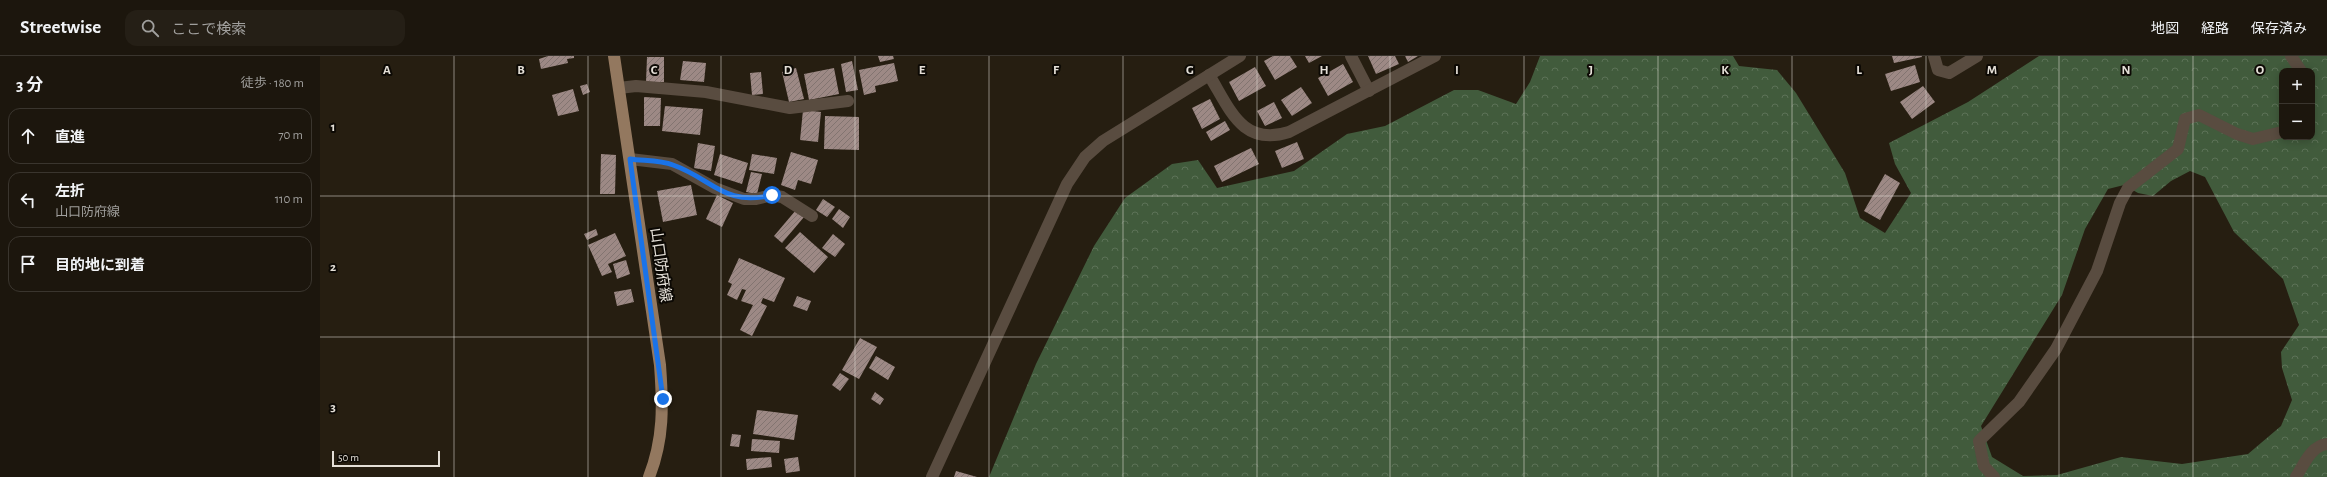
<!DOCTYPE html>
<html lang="ja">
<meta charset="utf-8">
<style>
body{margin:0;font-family:"Alegreya Sans","Noto Sans JP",sans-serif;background:#251f16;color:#f1f3f6}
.controls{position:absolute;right:12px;top:12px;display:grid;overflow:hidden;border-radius:8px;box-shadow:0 2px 10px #0003}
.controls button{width:36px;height:36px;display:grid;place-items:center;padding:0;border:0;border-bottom:1px solid #3a352e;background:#1c160d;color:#f1f3f6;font:20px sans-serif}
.scale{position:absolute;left:12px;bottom:10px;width:108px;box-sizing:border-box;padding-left:4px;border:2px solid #e4dfd7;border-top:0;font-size:11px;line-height:14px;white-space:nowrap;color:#e4dfd7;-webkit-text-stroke:3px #0c0904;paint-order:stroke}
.stop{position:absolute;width:12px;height:12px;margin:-9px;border:3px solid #1a73e8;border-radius:50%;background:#fff}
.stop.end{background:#1a73e8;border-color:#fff;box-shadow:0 1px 4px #0008}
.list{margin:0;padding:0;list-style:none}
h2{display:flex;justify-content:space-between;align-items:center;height:52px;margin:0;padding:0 16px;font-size:17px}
h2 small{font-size:13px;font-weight:400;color:#a09f9d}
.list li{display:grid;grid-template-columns:26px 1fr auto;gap:12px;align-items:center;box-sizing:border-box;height:56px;margin:0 8px 8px;padding:0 8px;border:1px solid #3a352e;border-radius:12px}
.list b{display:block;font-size:15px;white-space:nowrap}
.list p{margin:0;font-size:13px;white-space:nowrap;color:#a09f9d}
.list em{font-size:13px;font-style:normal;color:#a09f9d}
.icon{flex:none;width:22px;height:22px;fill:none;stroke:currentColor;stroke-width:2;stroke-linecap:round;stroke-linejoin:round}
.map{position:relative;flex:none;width:2007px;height:421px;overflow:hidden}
header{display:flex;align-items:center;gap:24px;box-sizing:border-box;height:56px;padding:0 20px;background:#1c160d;border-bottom:1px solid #3a352e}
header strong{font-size:19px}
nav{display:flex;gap:22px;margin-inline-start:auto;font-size:14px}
.search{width:280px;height:36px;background:#251f16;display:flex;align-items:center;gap:10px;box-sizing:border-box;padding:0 14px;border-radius:12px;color:#a09f9d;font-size:15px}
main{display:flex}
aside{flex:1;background:#1c160d}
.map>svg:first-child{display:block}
.forest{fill:url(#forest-crowns);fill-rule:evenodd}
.building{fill:url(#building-hatch)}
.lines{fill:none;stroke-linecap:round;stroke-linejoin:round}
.minor{stroke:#594c40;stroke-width:12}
.major{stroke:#93785f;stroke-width:12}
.route{stroke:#1a73e8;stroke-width:5}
.grid{fill:none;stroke:#e4dfd7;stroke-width:1;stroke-opacity:0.55}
.labels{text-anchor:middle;stroke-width:4;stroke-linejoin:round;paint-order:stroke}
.street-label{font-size:15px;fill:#e4dfd7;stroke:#0c0904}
.grid-label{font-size:13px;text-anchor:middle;font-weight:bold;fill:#e4dfd7;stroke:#0c0904;stroke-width:4;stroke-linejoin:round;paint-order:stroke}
</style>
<header>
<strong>Streetwise</strong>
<div class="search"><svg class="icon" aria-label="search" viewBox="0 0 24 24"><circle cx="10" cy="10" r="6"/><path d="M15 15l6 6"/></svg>ここで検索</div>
<nav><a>地図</a><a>経路</a><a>保存済み</a></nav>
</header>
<main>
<aside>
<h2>3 分<small>徒歩 · 180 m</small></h2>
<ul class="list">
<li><svg class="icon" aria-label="ahead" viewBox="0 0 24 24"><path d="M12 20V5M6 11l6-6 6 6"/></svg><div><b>直進</b></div><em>70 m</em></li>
<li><svg class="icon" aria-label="left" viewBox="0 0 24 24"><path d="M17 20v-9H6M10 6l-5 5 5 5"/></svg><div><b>左折</b><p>山口防府線</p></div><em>110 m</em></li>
<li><svg class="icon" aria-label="arrive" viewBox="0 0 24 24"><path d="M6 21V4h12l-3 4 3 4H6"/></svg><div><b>目的地に到着</b></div></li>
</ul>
</aside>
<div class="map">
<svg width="2007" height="421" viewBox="0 0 2007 421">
<defs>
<pattern id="forest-crowns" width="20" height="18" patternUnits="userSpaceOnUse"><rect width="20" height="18" fill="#415b3c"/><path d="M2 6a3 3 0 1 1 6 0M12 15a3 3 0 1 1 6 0" fill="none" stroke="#5c7257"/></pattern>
<pattern id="building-hatch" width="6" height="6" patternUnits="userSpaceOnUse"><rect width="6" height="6" fill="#9d8985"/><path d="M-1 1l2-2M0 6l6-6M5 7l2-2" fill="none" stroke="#827470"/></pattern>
</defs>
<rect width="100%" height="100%" fill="#261e11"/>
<path class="forest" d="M1220,0H1413L1419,10L1457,14L1476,37L1525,117L1540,162L1565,177L1591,137L1575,108L1569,87L1648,46L1719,0H2007V421H669L716,308L774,190L805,142L852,108L878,104L897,132L974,115L1027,78L1065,70L1134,34H1158L1196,48L1210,26ZM1962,15H1992V81H1962ZM1870,115L1885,121L1914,176L1963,223L1979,269L1961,296L1962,312L1972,344L1961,370L1928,398L1862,408L1801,401L1737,419L1703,420L1672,401L1661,370L1742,239L1765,173L1788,133L1804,129L1818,137L1833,140L1851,125Z"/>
<g class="building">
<path d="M228,0H254V2L247,3L248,7L221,13L219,3Z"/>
<path d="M558,0H573L574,3L560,6Z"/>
<path d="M953,0H970L977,11L955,24L944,5Z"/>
<path d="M985,0H1002L989,7Z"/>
<path d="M1048,0H1075L1079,8L1056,18Z"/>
<path d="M1085,0H1098L1088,6Z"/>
<path d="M1572,0H1602V1L1574,7Z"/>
<path d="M327,1H344V26H326Z"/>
<path d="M363,5L386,7L384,26L360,24Z"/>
<path d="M532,5L538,34L526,36L521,8Z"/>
<path d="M574,7L578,25L555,30L556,36L544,39L539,14Z"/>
<path d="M1023,8L1033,26L1008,40L998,22Z"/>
<path d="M1595,9L1600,26L1571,35L1565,18Z"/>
<path d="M935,11L946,30L919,45L909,26Z"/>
<path d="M476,12L484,43L469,46L462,16Z"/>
<path d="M514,12L519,38L489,44L484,18Z"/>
<path d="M441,16L443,38L432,39L430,17Z"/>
<path d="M267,28L270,36L263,39L260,30Z"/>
<path d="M1603,30L1615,46L1592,63L1580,46Z"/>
<path d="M981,31L992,47L972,60L961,44Z"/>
<path d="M253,33L259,55L238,60L232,39Z"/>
<path d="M324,41L341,42L340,70H324Z"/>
<path d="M890,43L900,63L882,73L872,52Z"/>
<path d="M954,46L962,62L945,70L937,55Z"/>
<path d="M345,50L383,53L380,79L342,75Z"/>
<path d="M483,54L501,56L498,86L480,84Z"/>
<path d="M505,60L539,61V94L504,93Z"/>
<path d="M905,65L910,74L891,85L886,76Z"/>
<path d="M977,86L984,103L962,112L955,95Z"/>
<path d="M378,87L395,90L391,115L374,112Z"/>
<path d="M931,92L939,108L902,126L894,110Z"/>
<path d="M471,96L498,104L491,128L478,124L475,134L461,129Z"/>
<path d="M281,98L296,99L295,138H280Z"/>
<path d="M400,98L428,107L422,128L394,119Z"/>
<path d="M432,98L457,102L454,118L429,114Z"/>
<path d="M431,116L442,118L437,138L426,136Z"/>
<path d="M1565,118L1580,127L1560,164L1544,155Z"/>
<path d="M371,129L377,159L343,166L337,135Z"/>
<path d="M397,139L413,147L402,171L386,163Z"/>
<path d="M503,143L515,151L507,161L496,154Z"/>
<path d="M519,153L530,161L523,172L512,163Z"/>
<path d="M476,154L484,161L462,187L454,180Z"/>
<path d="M276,173L278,179L267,184L264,178Z"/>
<path d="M480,176L508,201L494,217L465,192Z"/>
<path d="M295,177L306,200L288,208L292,216L282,220L268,189Z"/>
<path d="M513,178L525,188L515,201L502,192Z"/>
<path d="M419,202L465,222L454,246L443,242L441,247L447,250L432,280L420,274L433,249L421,245L426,234L422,233L417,244L407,239L412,228L408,226Z"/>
<path d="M306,204L310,218L297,223L293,208Z"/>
<path d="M311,233L314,246L297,250L294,236Z"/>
<path d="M477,240L491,245L487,255L473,250Z"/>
<path d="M540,282L557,291L539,323L522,314Z"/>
<path d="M556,300L575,311L568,324L549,312Z"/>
<path d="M520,317L529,323L520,335L512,329Z"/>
<path d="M555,336L564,343L560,349L551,343Z"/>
<path d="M437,354L478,359L474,384L433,378Z"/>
<path d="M412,378L421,379L419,391L410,390Z"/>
<path d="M432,383L460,385L459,397L431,395Z"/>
<path d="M451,401L452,411L427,414L426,403Z"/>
<path d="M478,401L480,415L466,417L464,403Z"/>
<path d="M636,415L657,421H634Z"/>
</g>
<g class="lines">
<g class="minor">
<path d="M1031,0L1049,35"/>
<path d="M1614,0L1618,14L1629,17L1657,0"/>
<path d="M1971,0L1981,15"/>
<path d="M889,19C910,53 922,91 969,76L1115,0"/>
<path d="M299,32L316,30L386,36L470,52L528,45"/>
<path d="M310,103L352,108L395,132L424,143H436L452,139L462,141L492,160"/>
<path d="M612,421L747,128L765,101L783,85L920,0"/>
<path d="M1674,421L1664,410L1659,385L1699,346L1736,293L1777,215L1800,147L1808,132L1858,93L1865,63L1879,59L1917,78L1933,83L1962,76"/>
<path d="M1976,421C1984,408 1991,390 2007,388"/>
</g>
<path class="major" d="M294,0L340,309C343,349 344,383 329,421"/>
</g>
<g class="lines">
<path class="route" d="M343,343L310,103C323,105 340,104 353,109C393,123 404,151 452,139"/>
</g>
<path class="grid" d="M134,0V421M268,0V421M401,0V421M535,0V421M669,0V421M803,0V421M937,0V421M1070,0V421M1204,0V421M1338,0V421M1472,0V421M1606,0V421M1739,0V421M1873,0V421M0,140H2007M0,281H2007"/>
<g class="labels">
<g class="street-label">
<text transform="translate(341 209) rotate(82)" y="5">山口防府線</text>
</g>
</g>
<g class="grid-label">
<text x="67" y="18">A</text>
<text x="201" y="18">B</text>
<text x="334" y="18">C</text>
<text x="468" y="18">D</text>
<text x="602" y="18">E</text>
<text x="736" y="18">F</text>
<text x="870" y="18">G</text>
<text x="1004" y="18">H</text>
<text x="1137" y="18">I</text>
<text x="1271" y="18">J</text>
<text x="1405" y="18">K</text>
<text x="1539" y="18">L</text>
<text x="1672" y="18">M</text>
<text x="1806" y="18">N</text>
<text x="1940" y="18">O</text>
<text x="13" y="75">1</text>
<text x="13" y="215">2</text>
<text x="13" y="355">3</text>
</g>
</svg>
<div class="controls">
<button>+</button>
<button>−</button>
</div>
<div class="scale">50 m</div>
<div class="stop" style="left:452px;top:139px"></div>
<div class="stop end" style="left:343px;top:343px"></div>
</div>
</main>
